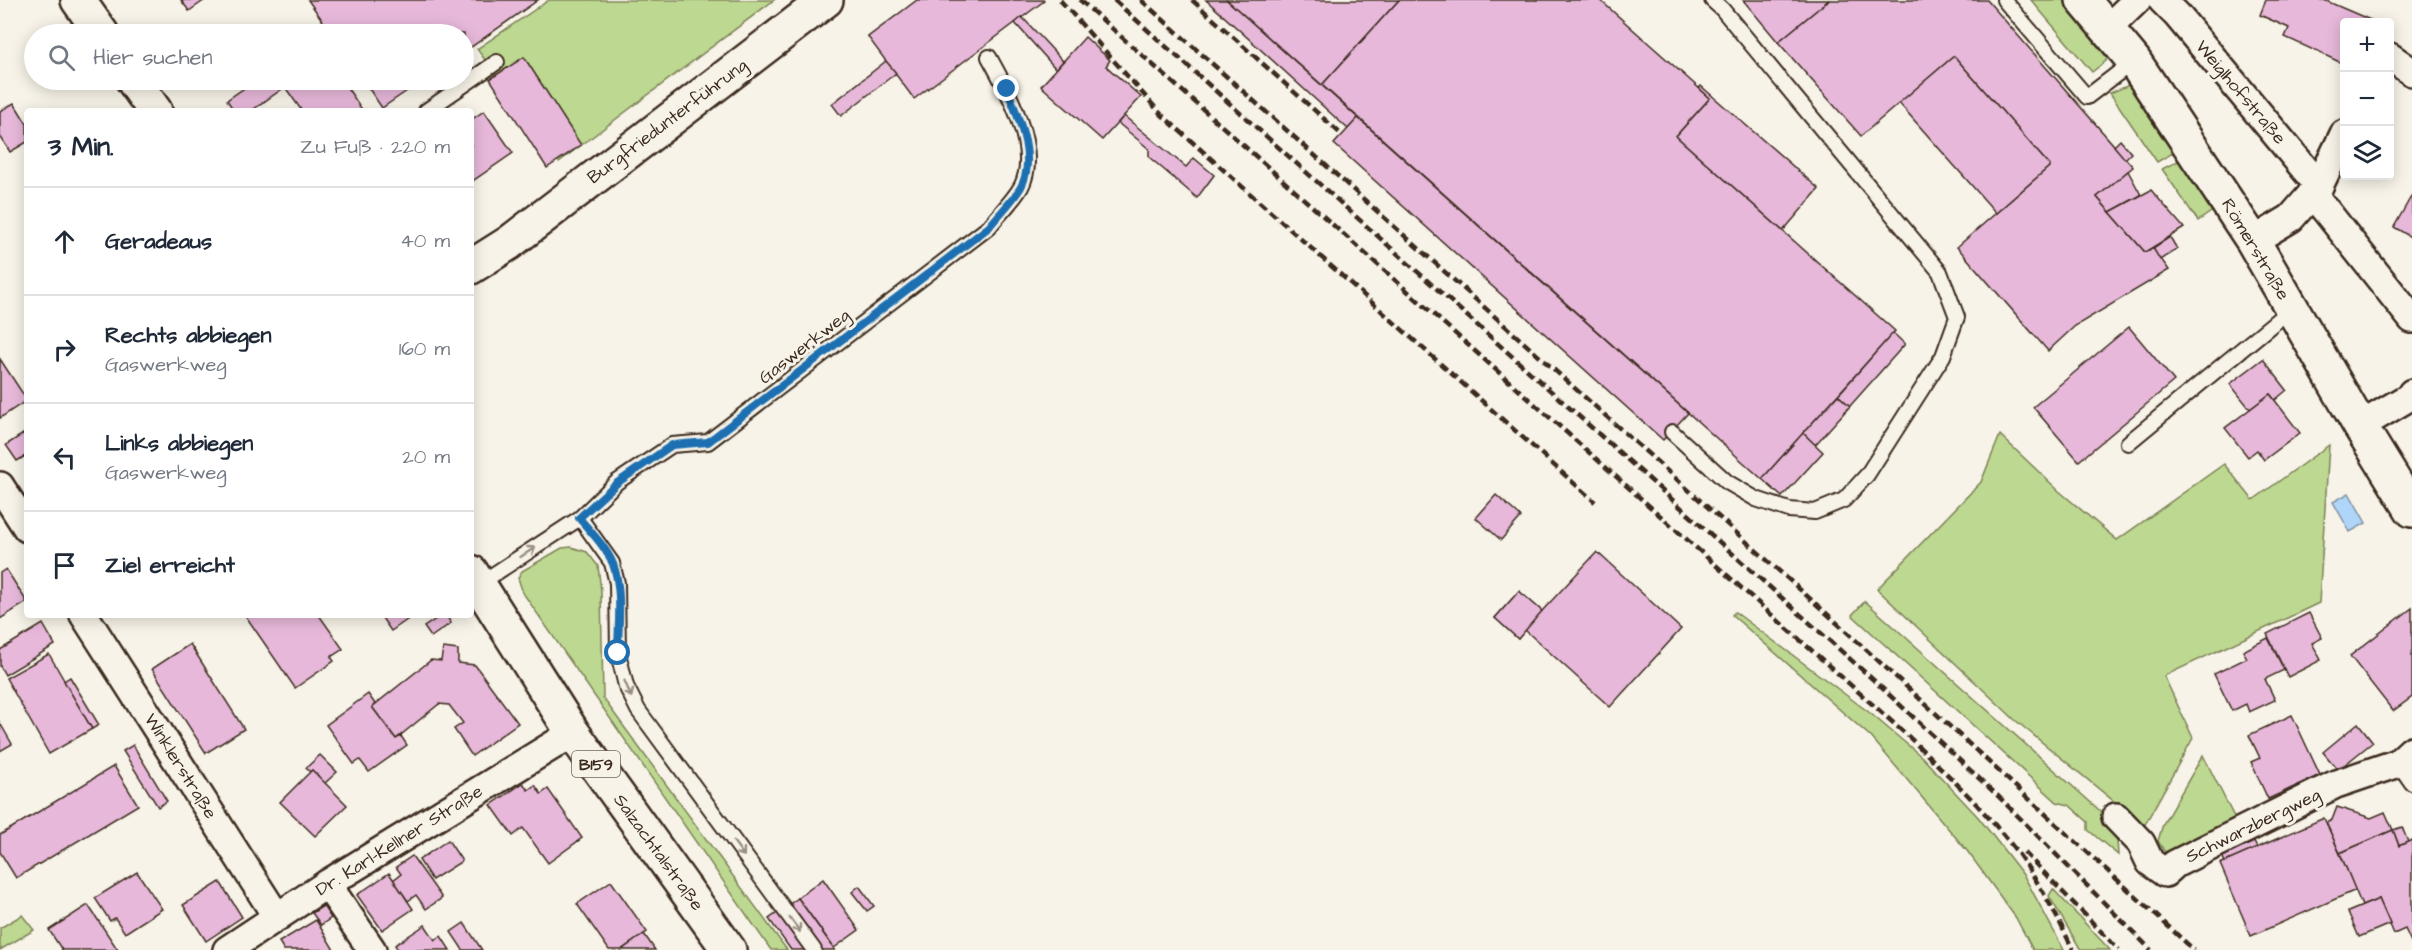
<!DOCTYPE html>
<html lang="de">
<meta charset="utf-8">
<style>
body{margin:0;font-family:"Architects Daughter",sans-serif;background:#f2f2f3;color:#1f2937}
.controls{position:absolute;right:18px;top:18px;display:grid;overflow:hidden;border-radius:6px;box-shadow:0 3px 15px #0003}
.controls button{width:54px;height:54px;display:grid;place-items:center;padding:0;border:0;border-bottom:2px solid #e0e1e3;background:#fff;color:#1f2937;font:30px sans-serif}
.stop{position:absolute;width:18px;height:18px;margin:-14px;border:4px solid #1f6fb2;border-radius:50%;background:#fff}
.stop.end{background:#1f6fb2;border-color:#fff;box-shadow:0 2px 6px #0008}
.list{margin:0;padding:0;list-style:none}
h2{display:flex;justify-content:space-between;align-items:center;height:78px;margin:0;padding:0 24px;font-size:26px}
h2 small{font-size:20px;font-weight:400;color:#747a83}
.list li{display:grid;grid-template-columns:39px 1fr auto;gap:18px;align-items:center;box-sizing:border-box;height:108px;padding:0 24px;border-top:2px solid #e0e1e3}
.list b{display:block;font-size:22px;white-space:nowrap}
.list p{margin:0;font-size:20px;white-space:nowrap;color:#747a83}
.list em{font-size:20px;font-style:normal;color:#747a83}
.icon{flex:none;width:33px;height:33px;fill:none;stroke:currentColor;stroke-width:2;stroke-linecap:round;stroke-linejoin:round}
.map{position:relative;flex:none;width:2412px;height:950px;overflow:hidden}
.search{position:absolute;background:#fff;box-shadow:0 3px 15px #0003;left:24px;top:24px;width:450px;height:66px;display:flex;align-items:center;gap:15px;box-sizing:border-box;padding:0 21px;border-radius:33px;color:#747a83;font-size:22px}
.panel{position:absolute;background:#fff;box-shadow:0 3px 15px #0003;left:24px;top:108px;width:450px;height:510px;border-radius:6px}
.map>svg:first-child{display:block}
.green{fill:#bdd890;stroke:#7c8157;stroke-width:1.5}
.water{fill:#afd5f8;stroke:#8191a1;stroke-width:1.5}
.building{fill:#e7b8da;stroke:#3b2a1e;stroke-width:1.5}
.lines{fill:none;stroke-linecap:round;stroke-linejoin:round}
.service-casing{stroke:#3b2a1e;stroke-width:18}
.minor-casing{stroke:#3b2a1e;stroke-width:32}
.tertiary-casing{stroke:#3b2a1e;stroke-width:38}
.primary-casing{stroke:#3b2a1e;stroke-width:38}
.service{stroke:#f7f3e8;stroke-width:14}
.minor{stroke:#f7f3e8;stroke-width:27}
.tertiary{stroke:#f7f3e8;stroke-width:33}
.primary{stroke:#f7f3e8;stroke-width:33}
.rail{stroke:#3b2a1e;stroke-width:4.5;stroke-dasharray:9 4.5;stroke-linecap:butt}
.oneway{stroke:#998e83}
.route{stroke:#1f6fb2;stroke-width:8}
.labels{text-anchor:middle;stroke-width:6;stroke-linejoin:round;paint-order:stroke}
.shield{fill:#f7f3e8;stroke:#73665b;stroke-width:1.5}
.shield-label{font-size:16px;font-weight:bold;fill:#3b2a1e}
.street-label{font-size:18px;fill:#3b2a1e;stroke:#f7f3e8}
</style>
<div class="map">
<svg width="2412" height="950" viewBox="0 0 2412 950">
<rect width="100%" height="100%" fill="#f7f3e8"/>
<filter id="ink" filterUnits="userSpaceOnUse"><feTurbulence type="fractalNoise" baseFrequency=".0167" numOctaves="2"/><feDisplacementMap in="SourceGraphic" scale="12" xChannelSelector="R" yChannelSelector="G"/><feConvolveMatrix kernelMatrix="1 2 1 2 8 2 1 2 1" color-interpolation-filters="sRGB"/></filter>
<g filter="url(#ink)">
<g class="green">
<path d="M549,0H774L559,162L477,49Z"/>
<path d="M2031,0H2068L2109,50L2106,61L2092,72Z"/>
<path d="M2129,85L2141,91L2177,146L2173,153L2157,162L2110,93Z"/>
<path d="M2186,157L2215,205L2211,212L2198,221L2162,169Z"/>
<path d="M2000,435L2059,491L2117,540L2224,464L2253,500L2329,445L2319,603L2164,676L2193,738L2144,826L2015,720L1877,589L1981,482Z"/>
<path d="M571,547L587,552L598,566L601,591L603,698L787,950H771L523,593L518,578L522,571L562,548Z"/>
<path d="M1865,601L2116,825L2118,855L2088,830V822L2069,805L2057,802L1852,615Z"/>
<path d="M1735,612L1870,713L1922,757L1979,818L2024,876L2064,950H2033L2016,918L1968,852L1871,737L1732,615Z"/>
<path d="M2203,755L2237,823L2178,856L2164,851L2158,841L2163,824Z"/>
<path d="M2053,889L2110,950H2081L2049,896Z"/>
<path d="M22,915L34,930L0,950V928Z"/>
</g>
<path class="water" d="M2349,493L2366,523L2350,532L2333,502Z"/>
<g class="building">
<path d="M181,0H205L189,11Z"/>
<path d="M308,0H538L464,52V34H332Z"/>
<path d="M917,0H1043L1044,1L914,99L868,37Z"/>
<path d="M1206,0H1227L1358,118L1348,129Z"/>
<path d="M1227,0H1399L1322,85Z"/>
<path d="M1399,0H1600L1710,98L1676,136L1895,331L1762,479L1322,85Z"/>
<path d="M1743,0H1829L1778,42Z"/>
<path d="M1829,0H1987L2133,167L2097,197L2145,252L2153,248L2169,270L2075,326L2048,351L1957,247L2050,166L1954,56L1861,136L1778,42Z"/>
<path d="M2266,0H2324L2375,22H2344V64L2285,37L2289,28L2260,15Z"/>
<path d="M1022,17L1063,61L1056,69L1015,23Z"/>
<path d="M288,24L305,26L311,34H273Z"/>
<path d="M1085,37L1110,60L1106,66L1141,97L1102,140L1041,86Z"/>
<path d="M1954,56L2050,166L1996,213L1899,103Z"/>
<path d="M524,57L581,145L547,168L490,79Z"/>
<path d="M886,61L896,73L841,116L832,104Z"/>
<path d="M256,80H342L363,111H302L285,87L251,111H234L227,100Z"/>
<path d="M363,80H423L382,108Z"/>
<path d="M1701,86L1819,189L1783,231L1676,136L1710,98L1699,88Z"/>
<path d="M14,103L27,124V142L10,152L0,136V111Z"/>
<path d="M484,111L513,153L471,182V120Z"/>
<path d="M1124,116L1186,167L1194,158L1214,175L1197,198L1149,157V149L1118,123Z"/>
<path d="M1358,118L1688,413L1663,440L1334,144Z"/>
<path d="M2120,140L2131,153L2125,159L2114,146Z"/>
<path d="M2128,171L2141,195L2110,212L2097,197Z"/>
<path d="M2151,190L2184,228L2145,252L2110,212Z"/>
<path d="M2412,195V238L2394,227Z"/>
<path d="M2170,237L2177,249L2160,260L2153,248Z"/>
<path d="M2129,327L2174,381L2079,461L2033,407Z"/>
<path d="M1893,333L1905,344L1850,406L1838,395Z"/>
<path d="M0,359L27,400L0,418Z"/>
<path d="M2263,359L2287,390L2275,400L2270,394L2250,409L2230,384Z"/>
<path d="M2270,394L2300,433L2264,460L2257,450L2248,457L2225,428Z"/>
<path d="M1838,395L1850,406L1815,445L1803,433Z"/>
<path d="M26,432L27,455L17,461L6,445Z"/>
<path d="M1803,433L1823,452L1782,497L1762,479Z"/>
<path d="M1496,495L1521,517L1501,540L1476,518Z"/>
<path d="M1597,552L1681,629L1610,707L1525,630L1518,639L1495,618L1519,591L1542,611Z"/>
<path d="M6,569L27,602L0,619V573Z"/>
<path d="M1519,591L1542,611L1518,639L1495,618Z"/>
<path d="M2412,608V697L2393,711L2350,656Z"/>
<path d="M2309,613L2322,638L2312,643L2321,660L2288,677L2267,634Z"/>
<path d="M245,615H319L343,649L331,657L334,661L295,688Z"/>
<path d="M380,615H414L391,631Z"/>
<path d="M442,615H446L451,623L431,637L424,627Z"/>
<path d="M43,624L55,645L5,675L0,666V650Z"/>
<path d="M2268,638L2284,670L2265,679L2275,700L2249,712L2246,704L2232,711L2214,674L2247,658L2243,651Z"/>
<path d="M190,644L244,729L206,753L152,669Z"/>
<path d="M443,648L458,650V663L475,665L518,723L472,756L454,729L463,723L449,705L439,704L396,739L372,707L431,660L441,661Z"/>
<path d="M49,654L92,729L49,754L6,678Z"/>
<path d="M70,677L99,725L92,729L64,681Z"/>
<path d="M368,694L375,704L372,707L396,739L401,736L407,745L369,772L360,760L354,764L326,725Z"/>
<path d="M2292,715L2320,775L2268,799L2251,762L2260,758L2249,735Z"/>
<path d="M0,723L12,744L0,751Z"/>
<path d="M2358,723L2373,742L2338,770L2323,752Z"/>
<path d="M133,745L167,801L158,807L123,751Z"/>
<path d="M320,755L337,772L324,784L312,770L310,772L306,768Z"/>
<path d="M114,766L138,805L16,878L0,852V835Z"/>
<path d="M312,770L347,805L315,836L280,802Z"/>
<path d="M523,783L528,790L535,785L541,794L548,789L582,838L548,863L523,828L513,836L491,805Z"/>
<path d="M2337,807L2371,818L2385,812L2393,830L2340,853L2326,823L2332,820Z"/>
<path d="M2324,818L2356,890L2251,936L2220,864Z"/>
<path d="M2402,827L2408,842L2399,846L2393,830Z"/>
<path d="M2393,830L2399,846L2412,840V944L2405,929L2394,934L2379,899L2362,906L2340,853Z"/>
<path d="M448,840L462,861L432,880L419,860Z"/>
<path d="M2254,842L2257,848L2225,862L2222,856Z"/>
<path d="M412,856L442,898L426,909L416,895L408,901L393,880L401,874L396,867Z"/>
<path d="M137,872L162,909L125,933L115,918L110,921L95,898Z"/>
<path d="M389,873L413,909L382,930L357,895Z"/>
<path d="M823,879L859,930L834,948L798,898Z"/>
<path d="M611,881L647,932L621,950H609L577,904Z"/>
<path d="M220,882L242,917L206,941L183,905Z"/>
<path d="M859,886L874,906L867,911L852,892Z"/>
<path d="M798,898L835,950H791L769,919Z"/>
<path d="M2379,899L2390,924L2359,937L2348,912Z"/>
<path d="M88,905L118,950H62L49,930Z"/>
<path d="M323,906L331,918L321,925L312,913Z"/>
<path d="M316,920L334,950H284L279,942Z"/>
<path d="M464,923L482,950H463L451,932Z"/>
<path d="M425,925L435,940L441,936L450,950H398L395,945Z"/>
<path d="M644,934L655,950H623V949Z"/>
</g>
<g class="lines">
<defs>
<g id="service">
<path d="M2004,0L2087,97L2134,61"/>
<path d="M426,111L497,62"/>
<path d="M1672,432L1727,482L1756,499L1789,510L1815,512L1844,500L1867,475L1943,356L1957,317L1940,272L1722,9L1712,0"/>
<path d="M2128,443L2292,308"/>
<path d="M580,518L612,563L617,583L618,653L626,686L638,710L814,950"/>
<path d="M479,584L580,518L617,482L672,445L708,442L989,227C999,214 1013,201 1021,187C1041,150 1007,89 989,57"/>
<path d="M2398,763L2412,783"/>
</g>
<g id="minor">
<path d="M2162,0L2177,15L2319,186"/>
<path d="M2108,28L2137,0"/>
<path d="M2390,57L2412,72"/>
<path d="M2312,193L2412,319"/>
<path d="M2253,241L2291,218L2319,186L2344,134"/>
<path d="M2360,426L2409,397L2412,393"/>
<path d="M0,486L27,528"/>
<path d="M84,615L277,917"/>
<path d="M2116,817L2141,843L2150,862L2165,873L2175,864L2336,784L2398,763L2412,750"/>
<path d="M327,884L372,950"/>
<path d="M227,950L327,884L573,733"/>
</g>
<g id="tertiary">
<path d="M2083,0L2134,61L2253,241L2360,426L2412,510"/>
<path d="M471,267L509,243L826,0"/>
</g>
<g id="primary">
<path d="M78,0L102,34"/>
<path d="M133,80L155,111"/>
<path d="M471,572L573,733L729,950"/>
</g>
</defs>
<use href="#service" class="service-casing"/>
<use href="#minor" class="minor-casing"/>
<use href="#tertiary" class="tertiary-casing"/>
<use href="#primary" class="primary-casing"/>
<use href="#service" class="service"/>
<use href="#minor" class="minor"/>
<use href="#tertiary" class="tertiary"/>
<use href="#primary" class="primary"/>
<g class="rail">
<path d="M1060,0L1161,114L1595,502"/>
<path d="M1080,0L1908,736C1943,770 1979,804 2010,843C2035,875 2056,913 2073,950"/>
<path d="M1114,0L1868,675L1998,796L2151,950"/>
<path d="M1141,0L1825,612L2194,950"/>
<path d="M1192,0L1342,135"/>
<path d="M2024,852L2119,950"/>
</g>
</g>
<defs><path id="oneway-shaft" d="M-6 0H5M1.5-3L5.5 0L1.5 3" fill="none" stroke-width="1.6" stroke-linecap="round" stroke-linejoin="round" transform="scale(1.5)"/></defs>
<g class="oneway">
<use href="#oneway-shaft" transform="translate(528 552) rotate(-33)"/>
<use href="#oneway-shaft" transform="translate(628 689) rotate(67)"/>
<use href="#oneway-shaft" transform="translate(739 849) rotate(54)"/>
<use href="#oneway-shaft" transform="translate(795 925) rotate(54)"/>
</g>
</g>
<g class="lines" filter="url(#ink)">
<path class="route" d="M618,653C618,625 623,591 613,564C606,547 591,532 579,518L617,483L672,445L708,442L989,227C999,214 1013,201 1021,187C1037,157 1018,117 1007,89"/>
</g>
<g class="labels">
<rect class="shield" x="572" y="751" width="48" height="26" rx="4.5"/>
<g class="shield-label">
<text x="596" y="770">B159</text>
</g>
<g class="street-label">
<text transform="translate(2241 92) rotate(50)" y="6">Weiglhofstraße</text>
<text transform="translate(667 121) rotate(-37)" y="6">Burgfriedunterführung</text>
<text transform="translate(2256 249) rotate(59)" y="6">Römerstraße</text>
<text transform="translate(804 346) rotate(-38)" y="6">Gaswerkweg</text>
<text transform="translate(181 766) rotate(58)" y="6">Winklerstraße</text>
<text transform="translate(2253 825) rotate(-26)" y="6">Schwarzbergweg</text>
<text transform="translate(399 840) rotate(-32)" y="6">Dr. Karl-Kellner Straße</text>
<text transform="translate(659 852) rotate(54)" y="6">Salzachtalstraße</text>
</g>
</g>
</svg>
<div class="controls">
<button>+</button>
<button>−</button>
<button><svg class="icon" aria-label="layers" viewBox="0 0 24 24"><path d="M12 4l9 5-9 5-9-5zM3 14l9 5 9-5"/></svg></button>
</div>
<div class="stop" style="left:618px;top:653px"></div>
<div class="stop end" style="left:1007px;top:89px"></div>
<div class="search"><svg class="icon" aria-label="search" viewBox="0 0 24 24"><circle cx="10" cy="10" r="6"/><path d="M15 15l6 6"/></svg>Hier suchen</div>
<section class="panel">
<h2>3 Min.<small>Zu Fuß · 220 m</small></h2>
<ul class="list">
<li><svg class="icon" aria-label="ahead" viewBox="0 0 24 24"><path d="M12 20V5M6 11l6-6 6 6"/></svg><div><b>Geradeaus</b></div><em>40 m</em></li>
<li><svg class="icon" aria-label="right" viewBox="0 0 24 24"><path d="M7 20v-9h11M14 6l5 5-5 5"/></svg><div><b>Rechts abbiegen</b><p>Gaswerkweg</p></div><em>160 m</em></li>
<li><svg class="icon" aria-label="left" viewBox="0 0 24 24"><path d="M17 20v-9H6M10 6l-5 5 5 5"/></svg><div><b>Links abbiegen</b><p>Gaswerkweg</p></div><em>20 m</em></li>
<li><svg class="icon" aria-label="arrive" viewBox="0 0 24 24"><path d="M6 21V4h12l-3 4 3 4H6"/></svg><div><b>Ziel erreicht</b></div></li>
</ul>
</section>
</div>
